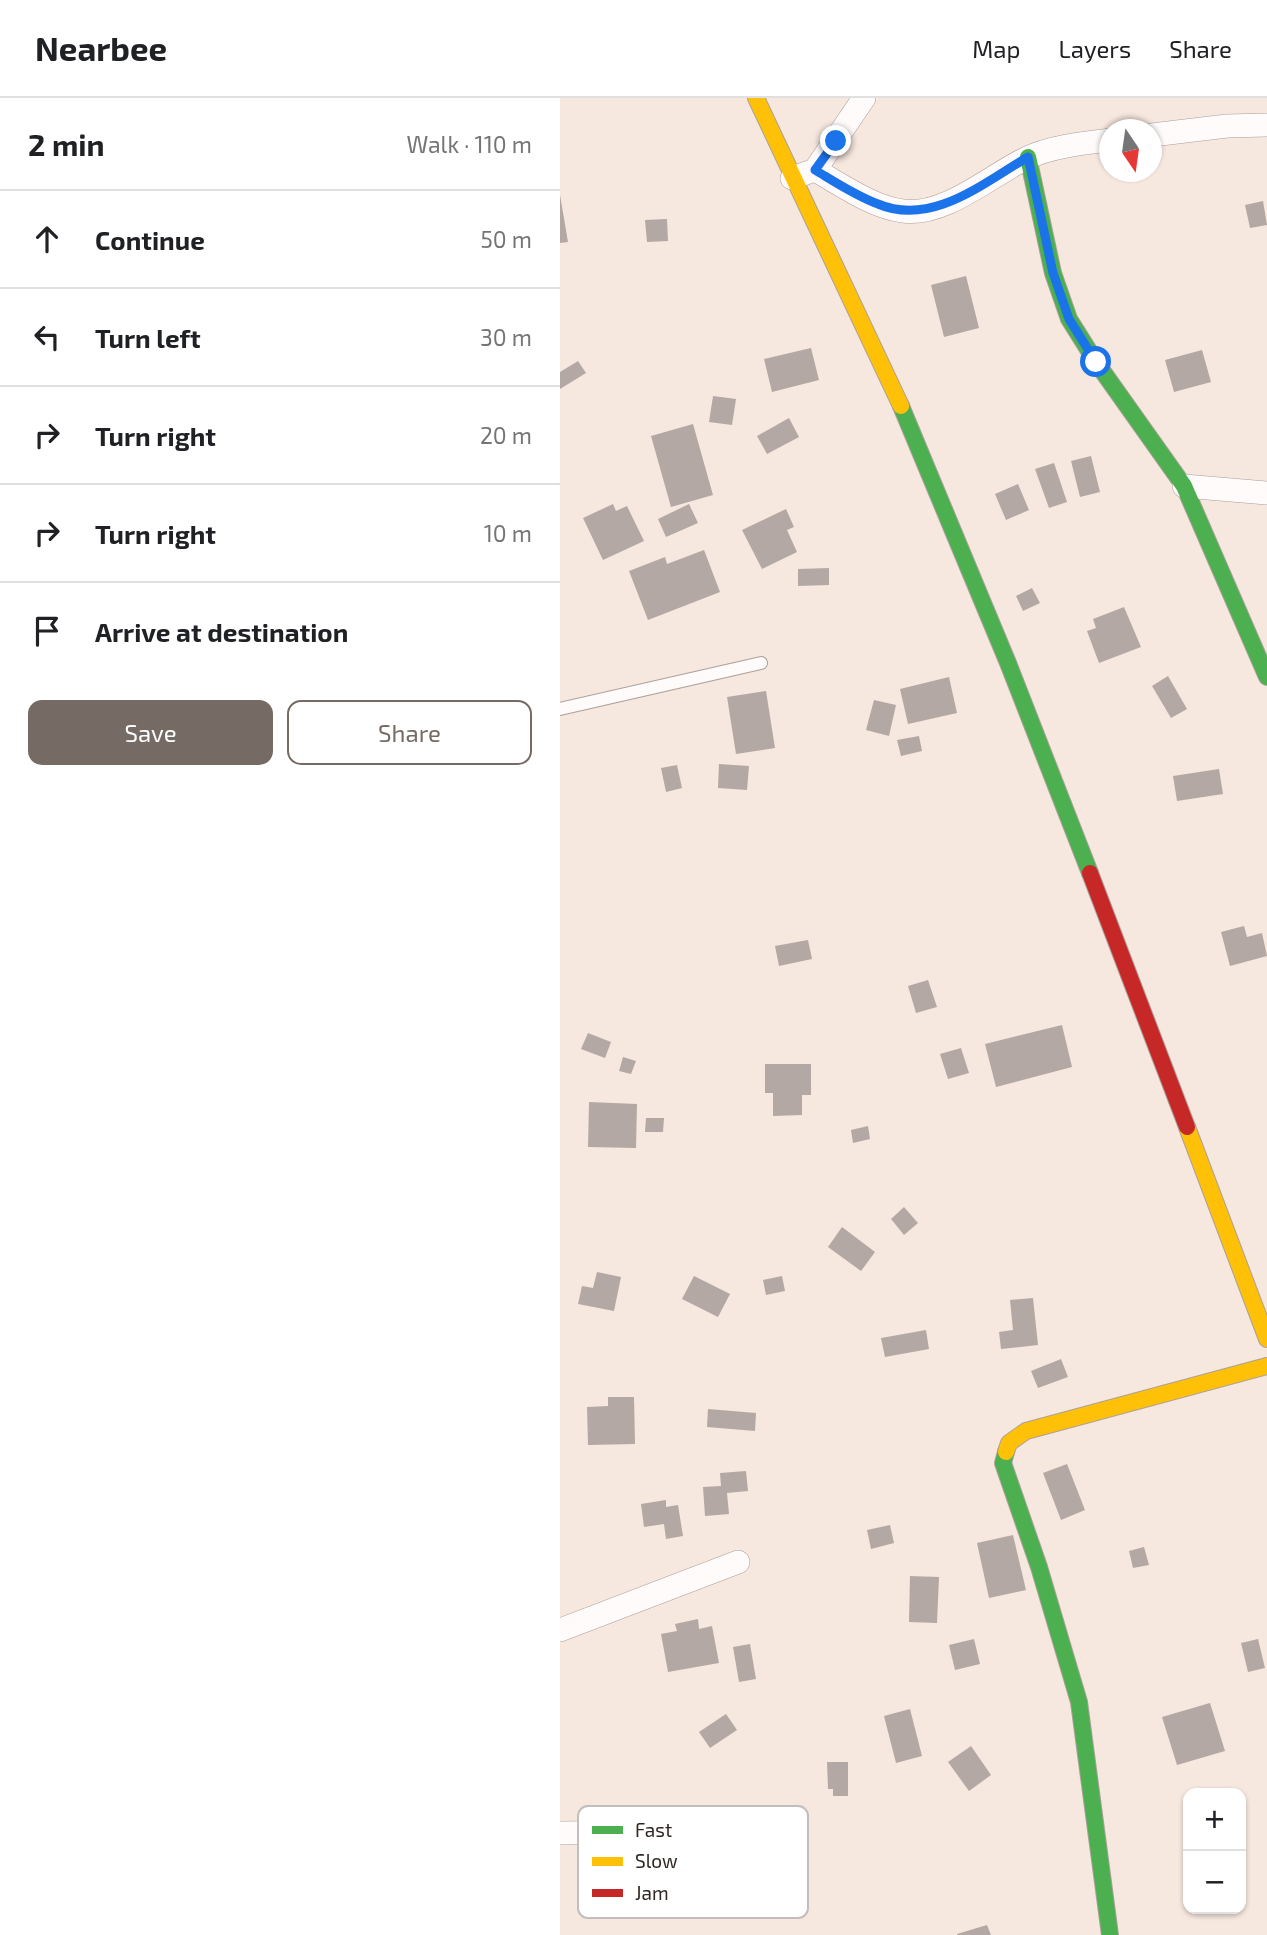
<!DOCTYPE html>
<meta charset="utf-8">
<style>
body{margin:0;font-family:"Exo 2",sans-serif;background:#f6f6f6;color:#202124}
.controls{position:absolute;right:21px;bottom:21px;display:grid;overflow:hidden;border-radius:14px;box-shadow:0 2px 5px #0004}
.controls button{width:63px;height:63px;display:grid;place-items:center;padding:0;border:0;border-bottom:2px solid #e0e0e0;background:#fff;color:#202124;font:35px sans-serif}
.compass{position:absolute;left:539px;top:21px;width:63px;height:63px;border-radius:50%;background:#fff;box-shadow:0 2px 5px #0004;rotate:167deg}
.stop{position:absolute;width:21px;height:21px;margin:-16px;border:5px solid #1a73e8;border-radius:50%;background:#fff}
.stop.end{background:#1a73e8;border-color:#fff;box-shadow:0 2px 7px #0008}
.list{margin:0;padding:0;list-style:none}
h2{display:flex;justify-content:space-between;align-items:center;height:91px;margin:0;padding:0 28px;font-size:30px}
h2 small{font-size:23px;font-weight:400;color:#757577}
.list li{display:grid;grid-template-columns:46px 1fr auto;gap:21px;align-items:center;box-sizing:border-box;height:98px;padding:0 28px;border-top:2px solid #e0e0e0}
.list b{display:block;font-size:26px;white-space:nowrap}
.list em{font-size:23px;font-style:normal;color:#757577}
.actions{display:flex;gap:14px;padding:21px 28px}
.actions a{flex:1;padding:16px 0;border:2px solid #766a64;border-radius:14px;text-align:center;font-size:24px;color:#766a64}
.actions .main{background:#766a64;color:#fff}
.icon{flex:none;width:38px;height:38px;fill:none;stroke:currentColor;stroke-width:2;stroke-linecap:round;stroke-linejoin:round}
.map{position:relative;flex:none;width:707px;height:1837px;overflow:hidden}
header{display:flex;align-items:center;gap:42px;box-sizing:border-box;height:98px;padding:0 35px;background:#fff;border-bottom:2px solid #e0e0e0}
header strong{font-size:33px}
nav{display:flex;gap:38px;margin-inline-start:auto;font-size:24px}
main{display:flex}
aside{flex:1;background:#fff}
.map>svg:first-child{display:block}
.building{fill:#b4a8a4}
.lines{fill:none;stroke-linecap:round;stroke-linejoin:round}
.lane-casing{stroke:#aba09a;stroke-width:14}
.street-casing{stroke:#aba09a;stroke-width:24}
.fast-casing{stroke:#aba09a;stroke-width:18}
.slow-casing{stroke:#aba09a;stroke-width:18}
.jam-casing{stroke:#aba09a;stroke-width:18}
.lane{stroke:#fefbfa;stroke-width:12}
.street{stroke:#fefbfa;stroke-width:23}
.fast{stroke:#4caf50;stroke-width:16}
.slow{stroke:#ffc107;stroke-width:16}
.jam{stroke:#c62828;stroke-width:16}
.route{stroke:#1a73e8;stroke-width:9}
.key{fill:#fff;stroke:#c1bebd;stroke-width:2}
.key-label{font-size:19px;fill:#312722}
</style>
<header>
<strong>Nearbee</strong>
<nav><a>Map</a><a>Layers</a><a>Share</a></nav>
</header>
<main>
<aside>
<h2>2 min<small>Walk · 110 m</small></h2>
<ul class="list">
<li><svg class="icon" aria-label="ahead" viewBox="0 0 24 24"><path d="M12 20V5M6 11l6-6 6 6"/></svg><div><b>Continue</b></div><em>50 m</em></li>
<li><svg class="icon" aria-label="left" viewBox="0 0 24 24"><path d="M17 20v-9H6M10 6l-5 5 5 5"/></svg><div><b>Turn left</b></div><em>30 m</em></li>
<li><svg class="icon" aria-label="right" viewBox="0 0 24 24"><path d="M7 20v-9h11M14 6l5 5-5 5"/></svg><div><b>Turn right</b></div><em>20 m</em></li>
<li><svg class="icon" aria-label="right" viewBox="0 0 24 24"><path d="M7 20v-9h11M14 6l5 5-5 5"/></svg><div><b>Turn right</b></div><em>10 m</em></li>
<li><svg class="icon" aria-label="arrive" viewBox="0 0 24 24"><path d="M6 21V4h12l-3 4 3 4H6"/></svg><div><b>Arrive at destination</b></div></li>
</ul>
<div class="actions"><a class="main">Save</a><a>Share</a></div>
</aside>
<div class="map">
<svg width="707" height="1837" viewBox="0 0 707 1837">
<rect width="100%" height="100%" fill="#f6e7df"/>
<g class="building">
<path d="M0,97L8,144L0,145Z"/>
<path d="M703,103L707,127L690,130L685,107Z"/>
<path d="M107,121L108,143L87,144L85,122Z"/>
<path d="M406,178L419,230L384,239L371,187Z"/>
<path d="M251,250L259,282L212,294L204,261Z"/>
<path d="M642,252L651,284L614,294L605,262Z"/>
<path d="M18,263L26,275L0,291V274Z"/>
<path d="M153,298L176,301L172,327L149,324Z"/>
<path d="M229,320L239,339L207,356L197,338Z"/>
<path d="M133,326L153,397L111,409L91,338Z"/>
<path d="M531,358L540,394L520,399L511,363Z"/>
<path d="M494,365L507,404L489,410L475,371Z"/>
<path d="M458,386L469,412L446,422L435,396Z"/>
<path d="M53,406L56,413L67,408L84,443L43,462L23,420Z"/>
<path d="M129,406L138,425L106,439L98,421Z"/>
<path d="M226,411L234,429L227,432L237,454L202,471L182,432Z"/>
<path d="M144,452L160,494L88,522L69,473L105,459L107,466Z"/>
<path d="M269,470V487L238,488V471Z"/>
<path d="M472,490L480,505L463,513L456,498Z"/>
<path d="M564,509L581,549L539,565L527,533L536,530L533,521Z"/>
<path d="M608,578L627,611L611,620L592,588Z"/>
<path d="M389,579L397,615L348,626L340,591Z"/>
<path d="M206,593L215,650L176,656L167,599Z"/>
<path d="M314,602L336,607L329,638L306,632Z"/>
<path d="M359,638L362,653L341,658L337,642Z"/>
<path d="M159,666L189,668L187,692L158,690Z"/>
<path d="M117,667L122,690L106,694L101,670Z"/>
<path d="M659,671L663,696L617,703L613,678Z"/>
<path d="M684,828L687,839L702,835L707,858L670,868L661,834Z"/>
<path d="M248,842L252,861L219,868L215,848Z"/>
<path d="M368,882L377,909L356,915L348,888Z"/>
<path d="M502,927L512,969L436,989L425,946Z"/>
<path d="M28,935L51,944L45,960L21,951Z"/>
<path d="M401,950L409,975L388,981L380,956Z"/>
<path d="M63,959L76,963L71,976L59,973Z"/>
<path d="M205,966H251V997H242V1017L213,1018V995H205Z"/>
<path d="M29,1004L77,1006L76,1050L28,1049Z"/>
<path d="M86,1020H104L103,1034H85Z"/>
<path d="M308,1028L310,1041L293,1045L291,1032Z"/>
<path d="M344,1109L358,1125L344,1137L331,1121Z"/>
<path d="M282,1129L315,1154L301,1173L268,1149Z"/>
<path d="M37,1174L61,1179L54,1213L18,1206L22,1188L33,1190Z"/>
<path d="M134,1178L170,1196L158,1219L122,1201Z"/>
<path d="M222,1178L225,1193L206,1197L203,1182Z"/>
<path d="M473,1200L478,1247L441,1251L439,1234L453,1232L450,1202Z"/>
<path d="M366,1232L369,1251L325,1259L321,1240Z"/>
<path d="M501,1261L508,1279L478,1290L471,1273Z"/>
<path d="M48,1299H74L75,1346L28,1347L27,1309L48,1308Z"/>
<path d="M148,1311L196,1315L195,1333L147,1329Z"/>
<path d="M507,1366L525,1412L501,1422L483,1375Z"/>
<path d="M186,1373L188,1393L167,1395L169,1416L145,1418L143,1389L161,1388L160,1375Z"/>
<path d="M106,1402V1409L118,1407L123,1438L106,1441L104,1426L84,1429L81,1406Z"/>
<path d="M330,1427L334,1445L311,1451L307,1432Z"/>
<path d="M453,1437L466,1492L429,1500L417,1445Z"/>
<path d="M584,1449L589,1467L573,1470L569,1453Z"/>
<path d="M350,1478L379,1479L377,1525L349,1524Z"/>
<path d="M138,1521L139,1531L152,1528L159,1565L108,1574L101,1536L117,1533L115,1526Z"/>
<path d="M414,1541L420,1566L395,1572L389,1547Z"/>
<path d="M698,1541L705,1570L688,1574L681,1545Z"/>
<path d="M190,1546L196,1581L179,1584L173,1549Z"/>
<path d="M650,1605L665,1653L617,1667L602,1619Z"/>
<path d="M350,1611L362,1658L336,1665L324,1618Z"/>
<path d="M166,1616L177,1632L150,1650L139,1634Z"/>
<path d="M411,1648L431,1677L409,1693L388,1664Z"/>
<path d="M267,1664H288V1698H273V1691H268Z"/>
<path d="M427,1827L431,1837H397V1836Z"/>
</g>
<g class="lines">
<defs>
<path id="lane" d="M0,611L201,565"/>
<g id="street">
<path d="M592,37L667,28L707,27"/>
<path d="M255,72L304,0"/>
<path d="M232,80L255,72C282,87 312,109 343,113C384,119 430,78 465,61C488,49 524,45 550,42"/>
<path d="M624,388L707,395"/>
<path d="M0,1532L178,1464"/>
<path d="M0,1735L92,1734"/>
</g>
<g id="fast">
<path d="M468,59L493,175L509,221L536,264L624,388L707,579"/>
<path d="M341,308L448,565L530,775"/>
<path d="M446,1354L443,1365L479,1469L519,1604L550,1837"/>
</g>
<g id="slow">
<path d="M196,0L341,308"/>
<path d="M627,1029L707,1241"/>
<path d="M446,1354L449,1345L466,1333L707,1268"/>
</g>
<path id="jam" d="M530,775L627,1029"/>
</defs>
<use href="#lane" class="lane-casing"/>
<use href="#street" class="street-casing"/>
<use href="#fast" class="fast-casing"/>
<use href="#slow" class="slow-casing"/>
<use href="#jam" class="jam-casing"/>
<use href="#lane" class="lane"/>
<use href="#street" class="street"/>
<use href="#fast" class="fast"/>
<use href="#slow" class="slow"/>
<use href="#jam" class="jam"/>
</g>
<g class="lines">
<path class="route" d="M276,43L255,72C275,84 296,98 318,106C372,129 423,85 468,59L493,175L509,221L536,264"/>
</g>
<rect x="18" y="1708" width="230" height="112" rx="10" class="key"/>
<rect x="32" y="1728" width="31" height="8" fill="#4caf50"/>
<rect x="32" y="1759" width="31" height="9" fill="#ffc107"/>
<rect x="32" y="1791" width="31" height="8" fill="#c62828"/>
<g class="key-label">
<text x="75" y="1739">Fast</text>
<text x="75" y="1770">Slow</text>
<text x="75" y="1802">Jam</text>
</g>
</svg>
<div class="controls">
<button>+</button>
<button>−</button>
</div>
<svg class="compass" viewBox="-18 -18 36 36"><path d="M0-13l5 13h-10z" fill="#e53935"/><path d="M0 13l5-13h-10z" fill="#757577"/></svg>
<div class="stop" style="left:536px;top:264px"></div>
<div class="stop end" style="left:276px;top:43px"></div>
</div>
</main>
